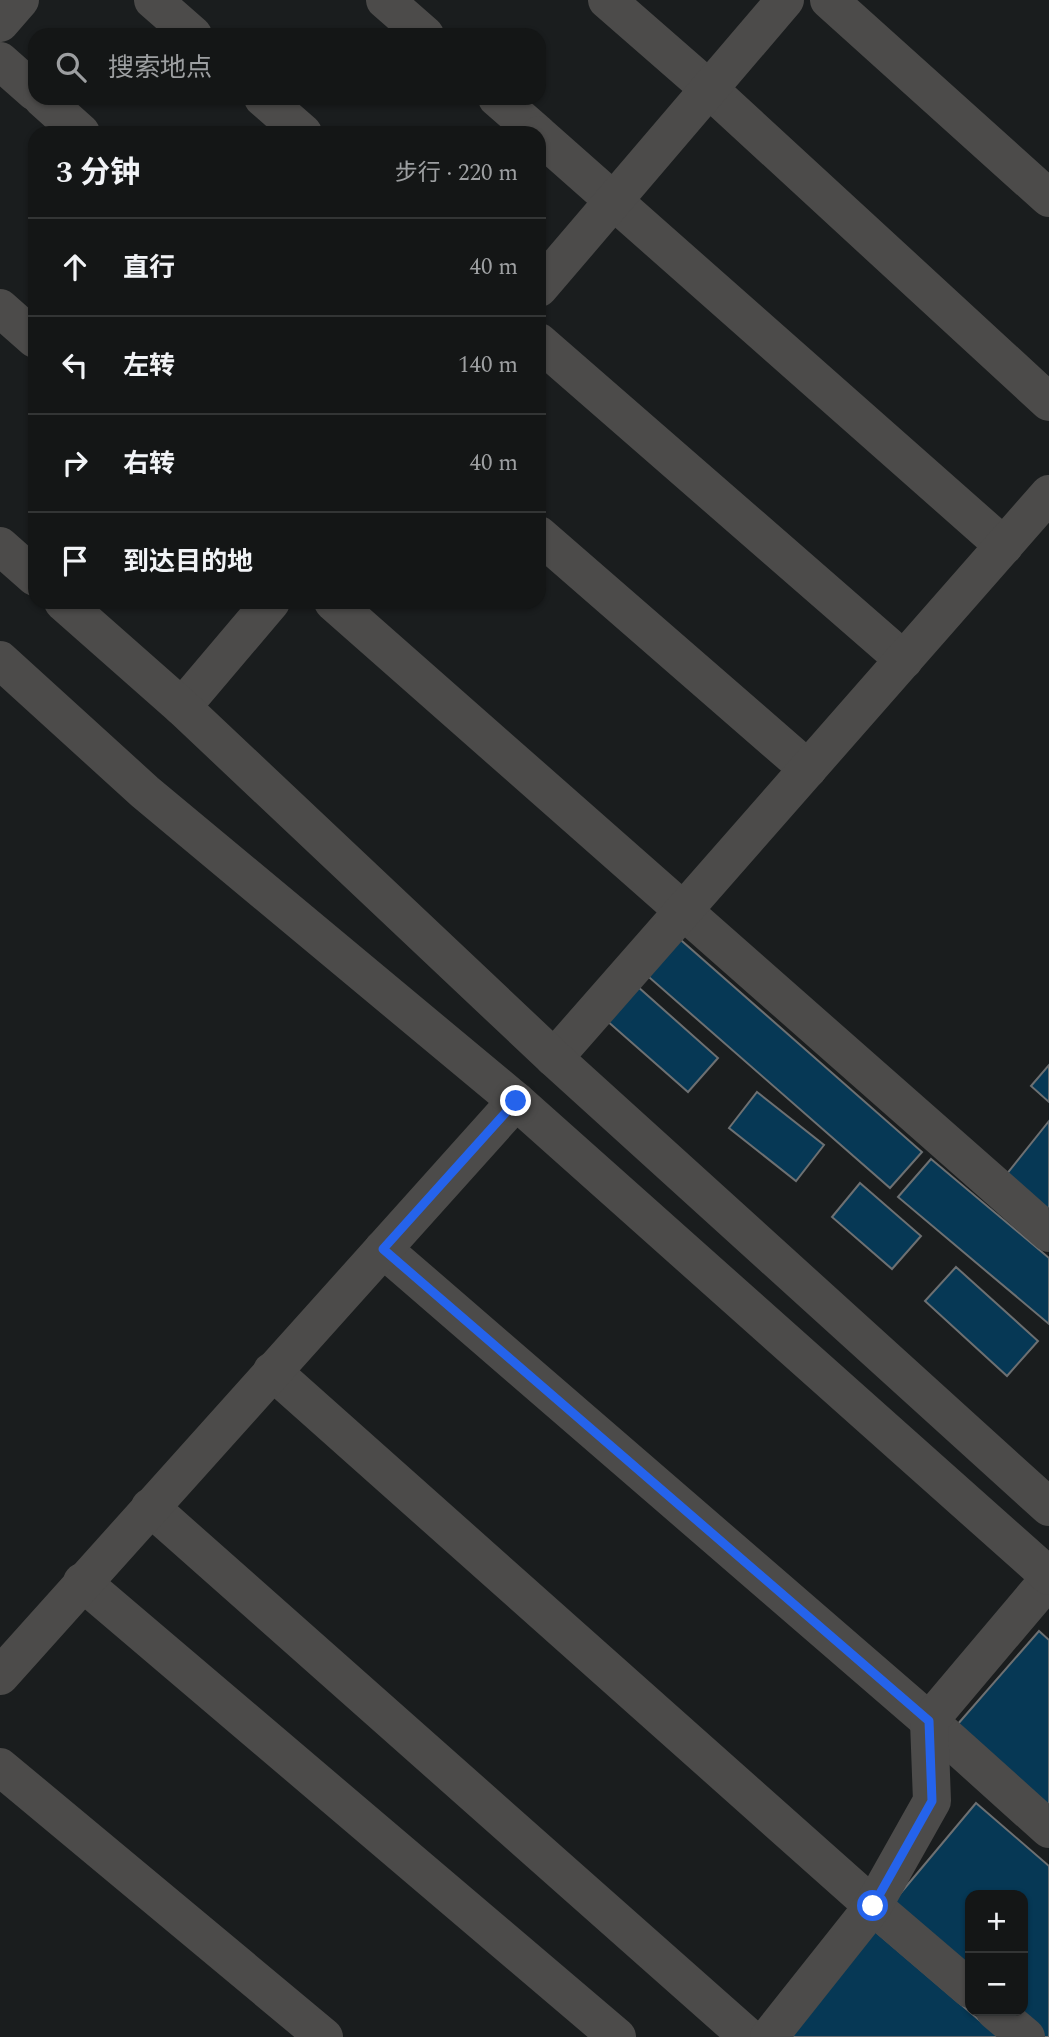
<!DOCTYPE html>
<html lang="zh">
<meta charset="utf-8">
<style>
body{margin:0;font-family:Spectral,"Noto Sans SC",serif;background:#1d1f1f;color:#f1f3f6}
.controls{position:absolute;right:21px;bottom:21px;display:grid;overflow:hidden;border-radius:14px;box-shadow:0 2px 5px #0004}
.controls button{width:63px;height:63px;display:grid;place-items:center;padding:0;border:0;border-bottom:2px solid #333535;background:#141616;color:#f1f3f6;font:35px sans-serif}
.stop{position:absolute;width:21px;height:21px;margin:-16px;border:5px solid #2563eb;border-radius:50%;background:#fff}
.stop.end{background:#2563eb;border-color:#fff;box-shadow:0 2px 7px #0008}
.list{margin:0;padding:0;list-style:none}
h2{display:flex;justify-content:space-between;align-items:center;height:91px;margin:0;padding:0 28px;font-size:30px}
h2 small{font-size:23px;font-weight:400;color:#9d9fa1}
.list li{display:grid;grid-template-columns:46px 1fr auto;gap:21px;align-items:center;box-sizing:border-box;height:98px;padding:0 28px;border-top:2px solid #333535}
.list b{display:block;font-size:26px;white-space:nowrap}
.list em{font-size:23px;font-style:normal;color:#9d9fa1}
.icon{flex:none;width:38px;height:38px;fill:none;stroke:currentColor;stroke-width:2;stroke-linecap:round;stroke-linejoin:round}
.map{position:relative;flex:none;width:1049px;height:2037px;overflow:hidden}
.search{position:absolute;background:#141616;box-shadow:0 2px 5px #0004;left:28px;top:28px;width:518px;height:77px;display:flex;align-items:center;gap:18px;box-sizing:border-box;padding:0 24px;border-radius:21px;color:#9d9fa1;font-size:26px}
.panel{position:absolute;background:#141616;box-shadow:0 2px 5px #0004;left:28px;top:126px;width:518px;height:483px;border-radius:21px}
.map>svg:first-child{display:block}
.building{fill:#063855;stroke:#6d7072;stroke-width:2}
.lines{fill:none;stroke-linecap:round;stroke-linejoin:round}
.minor{stroke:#4c4b4a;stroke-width:38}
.tertiary{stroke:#4c4b4a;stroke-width:38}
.route{stroke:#2563eb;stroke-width:9}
</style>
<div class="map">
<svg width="1049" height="2037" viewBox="0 0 1049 2037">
<rect width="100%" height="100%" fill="#1a1d1e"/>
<g class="building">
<path d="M674,934L922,1152L890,1188L642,971Z"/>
<path d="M637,986L718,1058L688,1092L606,1020Z"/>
<path d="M1049,1065V1102L1031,1086Z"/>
<path d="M757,1092L824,1145L796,1181L729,1128Z"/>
<path d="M1049,1121V1219L1002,1180Z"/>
<path d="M931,1159L1049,1258V1324L898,1197Z"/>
<path d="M860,1183L921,1236L892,1269L832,1217Z"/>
<path d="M956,1267L1038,1341L1007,1376L925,1301Z"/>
<path d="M1039,1631L1049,1640V1806L957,1725Z"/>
<path d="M976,1803L1049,1866V2037H1041L1023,2011V1895H970V1977L889,1907Z"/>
<path d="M875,1931L999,2037H785Z"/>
</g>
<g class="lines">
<g class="minor">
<path d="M153,0L193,35"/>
<path d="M385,0L425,35"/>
<path d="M607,0L709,89L1049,402"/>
<path d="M829,0L1049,198"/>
<path d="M0,61L35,92"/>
<path d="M42,98L81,133"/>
<path d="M263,98L303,133"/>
<path d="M497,98L537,133"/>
<path d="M539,135L1004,546"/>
<path d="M539,288L785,0"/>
<path d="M0,308L35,339"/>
<path d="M539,342L904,660"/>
<path d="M539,535L808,769"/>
<path d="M333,602L1049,1233"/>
<path d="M182,707L271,602"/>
<path d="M554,1058L1049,494"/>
<path d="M383,1249L929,1721L1049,1829"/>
<path d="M272,1371L873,1906L970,1989"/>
<path d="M150,1507L748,2037"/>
<path d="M82,1582L617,2037"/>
<path d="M0,1676L516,1101"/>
<path d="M995,2011L1026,2037"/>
<path d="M769,2037L873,1906L932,1801L929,1721L1049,1579"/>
</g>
<g class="tertiary">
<path d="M0,23L20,0"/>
<path d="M0,546L35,577"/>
<path d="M63,602L182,707L554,1058L1049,1507"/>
<path d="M0,660L145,792L516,1101L1049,1576"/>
<path d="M0,1767L324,2037"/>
</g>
</g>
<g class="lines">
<path class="route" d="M516,1101L383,1249L929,1721L932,1801L873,1906"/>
</g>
</svg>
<div class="controls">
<button>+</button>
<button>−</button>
</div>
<div class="stop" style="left:873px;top:1906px"></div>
<div class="stop end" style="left:516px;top:1101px"></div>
<div class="search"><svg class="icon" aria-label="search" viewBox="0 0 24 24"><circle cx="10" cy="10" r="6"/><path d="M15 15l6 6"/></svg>搜索地点</div>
<section class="panel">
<h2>3 分钟<small>步行 · 220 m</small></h2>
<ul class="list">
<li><svg class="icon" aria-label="ahead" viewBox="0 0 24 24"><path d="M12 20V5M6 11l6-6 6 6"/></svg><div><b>直行</b></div><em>40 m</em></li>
<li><svg class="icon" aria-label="left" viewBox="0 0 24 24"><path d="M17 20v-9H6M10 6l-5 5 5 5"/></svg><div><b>左转</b></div><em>140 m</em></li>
<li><svg class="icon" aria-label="right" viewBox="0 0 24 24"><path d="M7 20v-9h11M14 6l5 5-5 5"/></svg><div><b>右转</b></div><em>40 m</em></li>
<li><svg class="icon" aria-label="arrive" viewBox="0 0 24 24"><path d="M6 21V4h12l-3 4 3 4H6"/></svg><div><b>到达目的地</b></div></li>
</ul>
</section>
</div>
